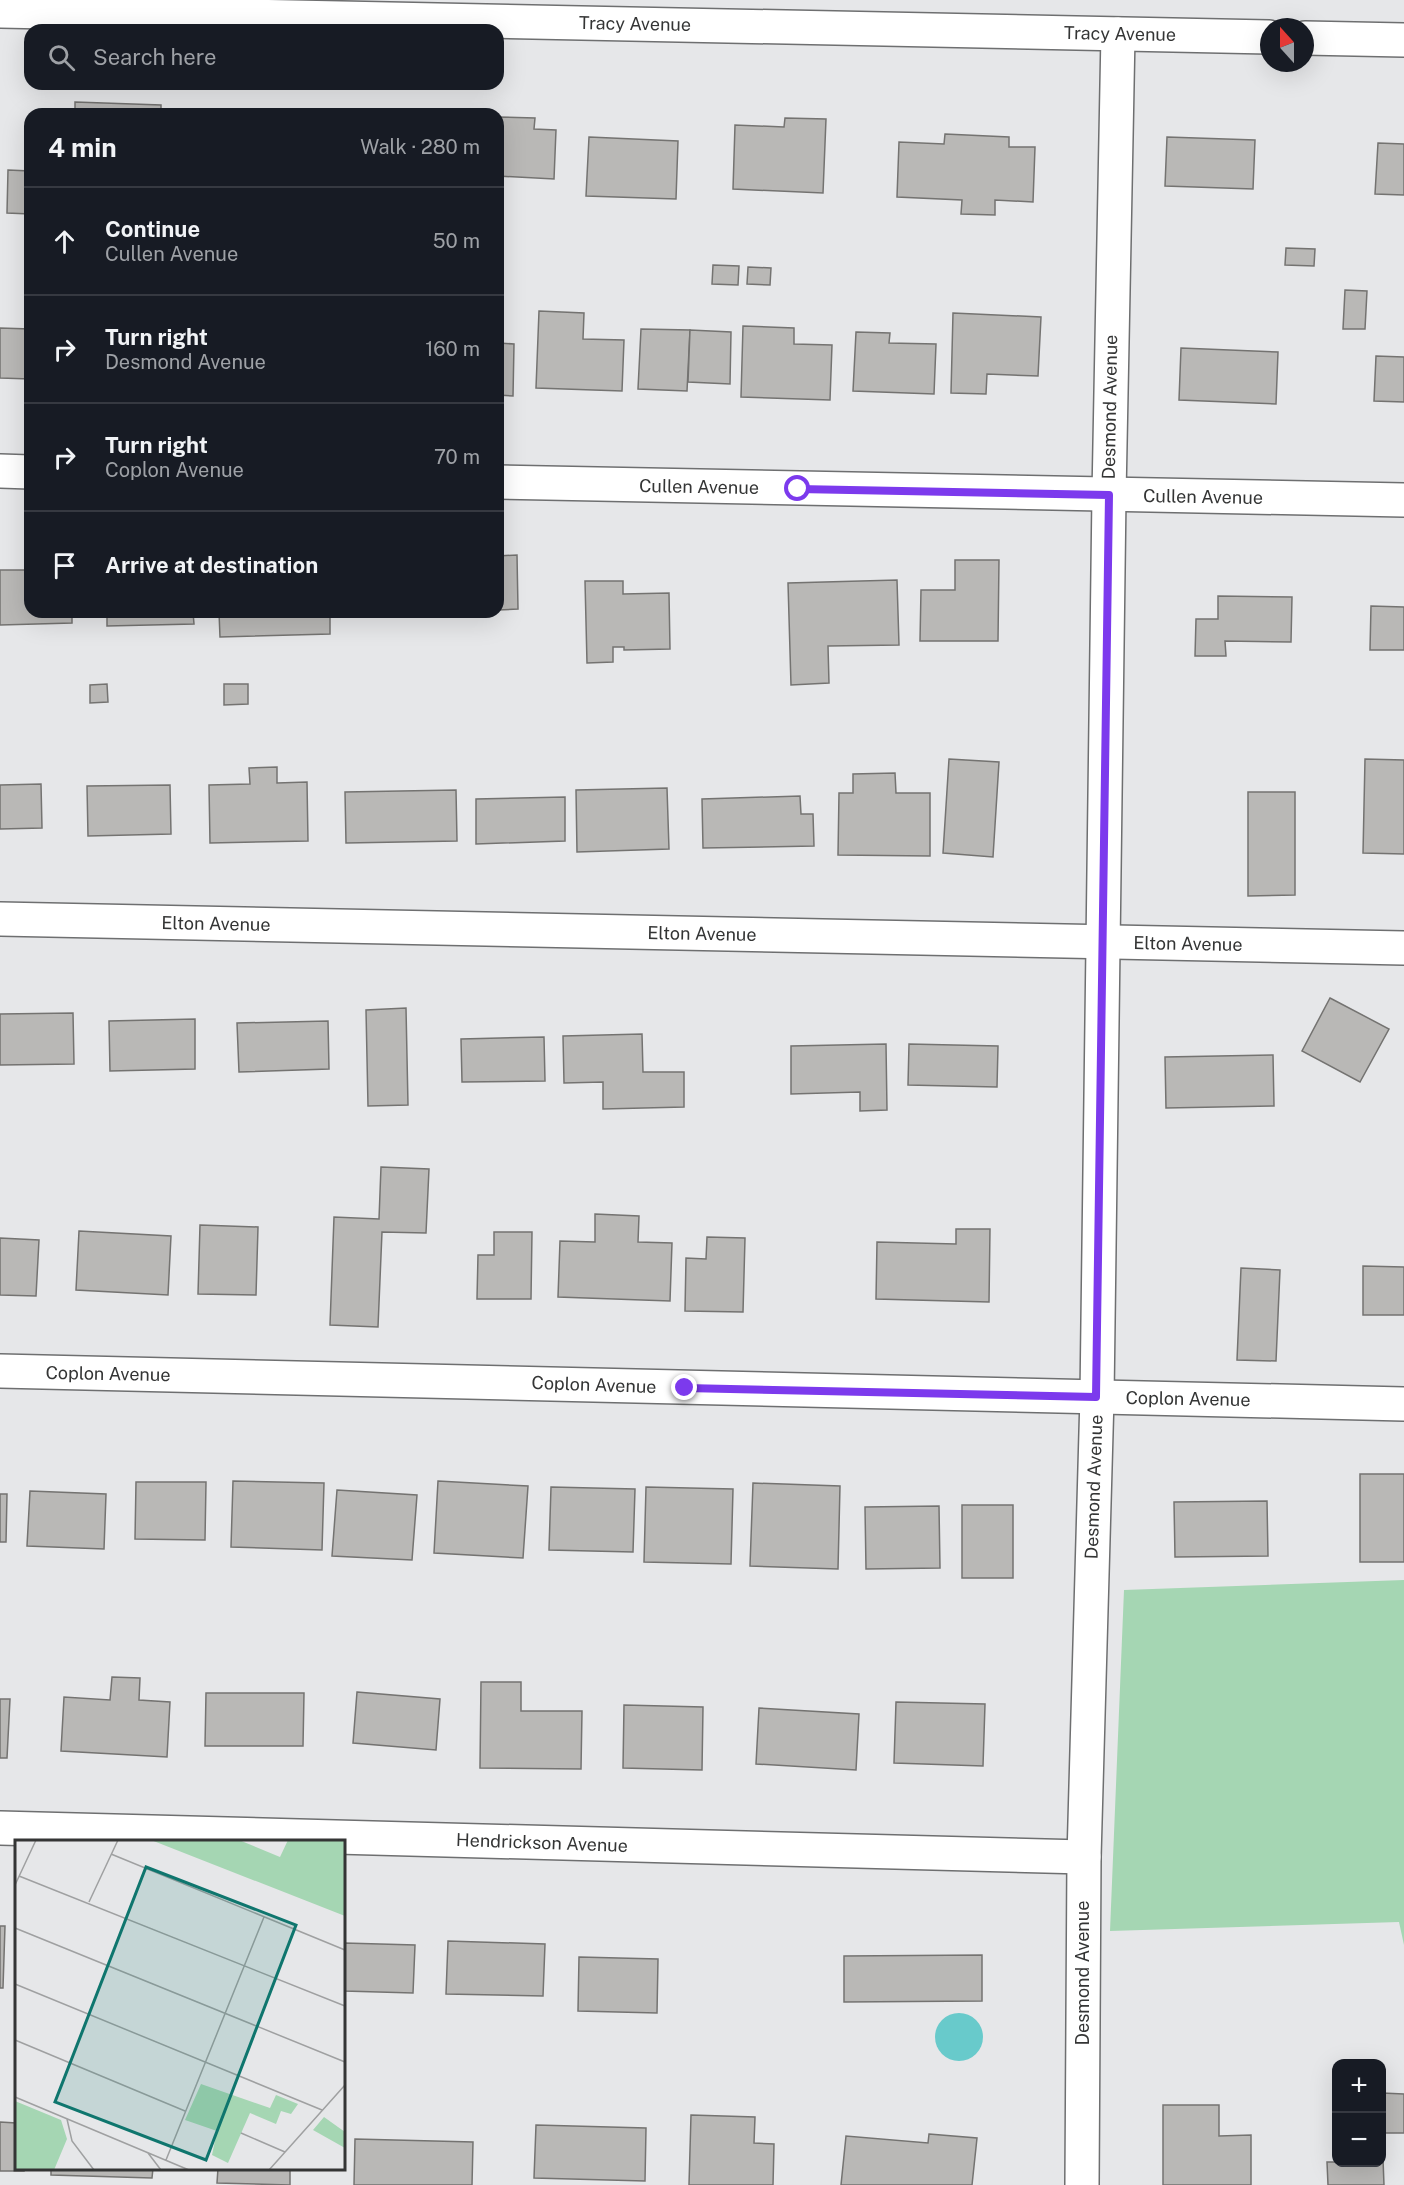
<!DOCTYPE html>
<meta charset="utf-8">
<style>
body{margin:0;font-family:"Public Sans",sans-serif;background:#242831;color:#f1f3f6}
.controls{position:absolute;right:18px;bottom:18px;display:grid;overflow:hidden;border-radius:12px;box-shadow:0 6px 24px #0002}
.controls button{width:54px;height:54px;display:grid;place-items:center;padding:0;border:0;border-bottom:2px solid #363941;background:#171b24;color:#f1f3f6;font:30px sans-serif}
.compass{position:absolute;left:1260px;top:18px;width:54px;height:54px;border-radius:50%;background:#171b24;box-shadow:0 6px 24px #0002;rotate:339deg}
.stop{position:absolute;width:18px;height:18px;margin:-14px;border:4px solid #7c3aed;border-radius:50%;background:#fff}
.stop.end{background:#7c3aed;border-color:#fff;box-shadow:0 2px 6px #0008}
.list{margin:0;padding:0;list-style:none}
h2{display:flex;justify-content:space-between;align-items:center;height:78px;margin:0;padding:0 24px;font-size:26px}
h2 small{font-size:20px;font-weight:400;color:#9ea1a6}
.list li{display:grid;grid-template-columns:39px 1fr auto;gap:18px;align-items:center;box-sizing:border-box;height:108px;padding:0 24px;border-top:2px solid #363941}
.list b{display:block;font-size:22px;white-space:nowrap}
.list p{margin:0;font-size:20px;white-space:nowrap;color:#9ea1a6}
.list em{font-size:20px;font-style:normal;color:#9ea1a6}
.icon{flex:none;width:33px;height:33px;fill:none;stroke:currentColor;stroke-width:2;stroke-linecap:round;stroke-linejoin:round}
.map{position:relative;flex:none;width:1404px;height:2185px;overflow:hidden}
.search{position:absolute;background:#171b24;box-shadow:0 6px 24px #0002;left:24px;top:24px;width:480px;height:66px;display:flex;align-items:center;gap:15px;box-sizing:border-box;padding:0 21px;border-radius:18px;color:#9ea1a6;font-size:22px}
.panel{position:absolute;background:#171b24;box-shadow:0 6px 24px #0002;left:24px;top:108px;width:480px;height:510px;border-radius:18px}
.map>svg:first-child{display:block}
.green{fill:#a5d6b3}
.water{fill:#68cacb}
.building{fill:#b9b8b6;stroke:#747371;stroke-width:1.5}
.lines{fill:none;stroke-linecap:round;stroke-linejoin:round}
.minor-casing{stroke:#6e6f70;stroke-width:36}
.minor{stroke:#fff;stroke-width:33}
.route{stroke:#7c3aed;stroke-width:8}
.labels{text-anchor:middle;stroke-width:5;stroke-linejoin:round;paint-order:stroke}
.street-label{font-size:18px;fill:#343535;stroke:#fff}
.inset-road{fill:none;stroke:#9fa0a1;stroke-width:1.5}
.view{fill:#0f766e;fill-opacity:0.15;stroke:#0f766e;stroke-width:3}
.inset-edge{fill:none;stroke:#343535;stroke-width:3}
</style>
<div class="map">
<svg width="1404" height="2185" viewBox="0 0 1404 2185">
<rect width="100%" height="100%" fill="#e6e7e9"/>
<path class="green" d="M1404,1580V1945L1399,1922L1110,1931L1124,1590Z"/>
<circle class="water" cx="959" cy="2037" r="24"/>
<g class="building">
<path d="M75,102L161,105V114H75Z"/>
<path d="M498,117L535,118L534,129L556,130L554,179L498,176Z"/>
<path d="M785,118L826,119L823,193L733,189L735,125L784,127Z"/>
<path d="M945,134L1009,137V147H1035L1033,202L995,200V215L961,214L962,200L897,197L899,142L944,144Z"/>
<path d="M589,137L678,141L676,199L586,196Z"/>
<path d="M1167,137L1255,140L1253,189L1165,186Z"/>
<path d="M1378,143L1404,144V195L1375,194Z"/>
<path d="M8,170L30,171V214L7,213Z"/>
<path d="M1286,248L1315,249L1314,266L1285,265Z"/>
<path d="M713,265L739,266L738,285L712,284Z"/>
<path d="M748,267L771,268L770,285L747,284Z"/>
<path d="M1345,290L1367,291L1365,329H1343Z"/>
<path d="M539,311L584,313L583,339L624,340L622,391L536,388Z"/>
<path d="M953,313L1041,317L1038,376L987,374L986,394L951,393Z"/>
<path d="M743,326L794,328V344L832,345L830,400L741,397Z"/>
<path d="M0,328L30,329V379L0,378Z"/>
<path d="M641,329L690,330L687,391L638,389Z"/>
<path d="M690,330L731,332L730,384L688,382Z"/>
<path d="M856,332L890,333L889,343L936,344L934,394L853,391Z"/>
<path d="M498,343L514,344L513,396L498,395Z"/>
<path d="M1181,348L1278,352L1276,404L1179,400Z"/>
<path d="M1376,356L1404,357V402L1374,401Z"/>
<path d="M517,555L518,609L498,610V556Z"/>
<path d="M955,560H999L998,641H920L921,590H955Z"/>
<path d="M0,570H30V612H72V623L0,625Z"/>
<path d="M897,580L899,645L828,646L829,683L791,685L788,583Z"/>
<path d="M585,581H623V594L669,593L670,649L624,650V647H613V662L587,663Z"/>
<path d="M1218,596L1292,597L1291,642L1225,641L1226,656H1195L1196,619H1218Z"/>
<path d="M1371,606L1404,607V650H1370Z"/>
<path d="M107,612H193L194,624L107,626Z"/>
<path d="M219,612H330V634L220,637Z"/>
<path d="M107,684L108,702L90,703V685Z"/>
<path d="M224,684H248V704L224,705Z"/>
<path d="M949,759L999,762L993,857L943,853Z"/>
<path d="M1365,759L1404,760V854L1363,853Z"/>
<path d="M277,767V783L307,782L308,841L210,843L209,785L250,784L249,768Z"/>
<path d="M895,773L896,793H930V856L838,855L839,793H853V774Z"/>
<path d="M41,784L42,828L0,829V785Z"/>
<path d="M170,785L171,834L88,836L87,786Z"/>
<path d="M667,788L669,849L577,852L576,790Z"/>
<path d="M456,790L457,841L346,843L345,792Z"/>
<path d="M1248,792H1295V895L1248,896Z"/>
<path d="M800,796L801,814H813L814,846L703,848L702,799Z"/>
<path d="M565,797V841L476,844V799Z"/>
<path d="M1330,998L1389,1029L1360,1082L1302,1051Z"/>
<path d="M406,1008L408,1105L368,1106L366,1010Z"/>
<path d="M73,1013L74,1064L0,1065V1014Z"/>
<path d="M195,1019V1069L110,1071L109,1021Z"/>
<path d="M328,1021L329,1069L239,1072L237,1023Z"/>
<path d="M642,1034L643,1072H684V1107L603,1109V1082L564,1083L563,1036Z"/>
<path d="M544,1037L545,1081L462,1082L461,1039Z"/>
<path d="M886,1044L887,1110L860,1111V1092L791,1094V1046Z"/>
<path d="M909,1044L998,1046L997,1087L908,1085Z"/>
<path d="M1273,1055L1274,1106L1166,1108L1165,1057Z"/>
<path d="M381,1167L429,1169L426,1233L382,1232L378,1327L330,1325L334,1217L379,1219Z"/>
<path d="M595,1214L639,1216L638,1242L672,1243L670,1301L558,1297L560,1241L595,1242Z"/>
<path d="M200,1225L258,1227L256,1295L198,1294Z"/>
<path d="M956,1229H990L989,1302L876,1299L877,1242L956,1244Z"/>
<path d="M79,1231L171,1236L168,1295L76,1290Z"/>
<path d="M494,1232H532L531,1299H477L478,1255H494Z"/>
<path d="M707,1237L745,1238L743,1312L685,1311L686,1258L706,1259Z"/>
<path d="M0,1238L39,1240L36,1296L0,1295Z"/>
<path d="M1363,1266L1404,1267V1315H1363Z"/>
<path d="M1241,1268L1280,1270L1276,1361L1237,1360Z"/>
<rect x="1360" y="1474" width="44" height="88"/>
<path d="M233,1481L324,1483L322,1550L231,1547Z"/>
<path d="M438,1481L528,1486L523,1558L434,1553Z"/>
<path d="M136,1482H206L205,1540L135,1539Z"/>
<path d="M753,1483L840,1486L838,1569L750,1566Z"/>
<path d="M551,1487L635,1489L633,1552L549,1550Z"/>
<path d="M646,1487L733,1489L731,1564L644,1562Z"/>
<path d="M337,1490L417,1495L412,1560L332,1556Z"/>
<path d="M30,1491L106,1494L104,1549L27,1546Z"/>
<path d="M0,1494H7L6,1542H0Z"/>
<path d="M1267,1501L1268,1556L1175,1557L1174,1502Z"/>
<rect x="962" y="1505" width="51" height="73"/>
<path d="M939,1506L940,1568L866,1569L865,1507Z"/>
<path d="M112,1677L140,1678L139,1700L170,1702L167,1757L61,1751L64,1697L110,1700Z"/>
<path d="M481,1682H521V1711H582L581,1769L480,1768Z"/>
<path d="M357,1692L440,1699L436,1750L353,1743Z"/>
<path d="M206,1693H304L303,1746H205Z"/>
<path d="M0,1699H10L7,1758H0Z"/>
<path d="M896,1702L985,1704L983,1766L894,1763Z"/>
<path d="M624,1705L703,1707L702,1770L623,1768Z"/>
<path d="M759,1708L859,1714L856,1770L756,1764Z"/>
<path d="M0,1926H5L3,1988H0Z"/>
<path d="M448,1941L545,1944L543,1996L446,1994Z"/>
<path d="M344,1943L415,1945L413,1993L344,1991Z"/>
<path d="M982,1955V2001L844,2002V1956Z"/>
<path d="M579,1957L658,1959L657,2013L578,2011Z"/>
<path d="M1382,2093L1404,2094V2133H1382Z"/>
<path d="M1163,2105H1219V2136L1251,2135V2185H1163Z"/>
<path d="M691,2115L755,2117L754,2143L774,2144L773,2185H689Z"/>
<path d="M0,2122L16,2123V2168H24V2171H0Z"/>
<path d="M536,2125L646,2128L645,2181L534,2178Z"/>
<path d="M929,2134L977,2138L972,2185H841L846,2136L928,2143Z"/>
<path d="M355,2139L473,2142L472,2185H354Z"/>
<path d="M1383,2159L1384,2185H1328L1327,2162H1382Z"/>
<path d="M51,2168H153L152,2178L51,2175Z"/>
<path d="M218,2168H290V2185L217,2183Z"/>
</g>
<g class="lines">
<defs>
<g id="minor">
<path d="M0,11L1269,37"/>
<path d="M1305,38L1404,40"/>
<path d="M0,471L30,472"/>
<path d="M498,482L1404,500"/>
<path d="M0,919L1404,948"/>
<path d="M0,1371L1404,1404"/>
<path d="M0,1828L1084,1857"/>
<path d="M1082,2185L1084,1857L1097,1397L1109,495L1118,34"/>
</g>
</defs>
<use href="#minor" class="minor-casing"/>
<use href="#minor" class="minor"/>
</g>
<g class="lines">
<path class="route" d="M685,1388L1096,1397L1109,495L798,489"/>
</g>
<g class="labels">
<g class="street-label">
<text transform="translate(635 24) rotate(1)" y="6">Tracy Avenue</text>
<text transform="translate(1120 34) rotate(1)" y="6">Tracy Avenue</text>
<text transform="translate(1110 407) rotate(-89)" y="6">Desmond Avenue</text>
<text transform="translate(699 487) rotate(1)" y="6">Cullen Avenue</text>
<text transform="translate(1203 497) rotate(1)" y="6">Cullen Avenue</text>
<text transform="translate(216 924) rotate(1)" y="6">Elton Avenue</text>
<text transform="translate(702 934) rotate(1)" y="6">Elton Avenue</text>
<text transform="translate(1188 944) rotate(1)" y="6">Elton Avenue</text>
<text transform="translate(108 1374) rotate(1)" y="6">Coplon Avenue</text>
<text transform="translate(594 1385) rotate(2)" y="6">Coplon Avenue</text>
<text transform="translate(1188 1399) rotate(1)" y="6">Coplon Avenue</text>
<text transform="translate(1094 1487) rotate(-88)" y="6">Desmond Avenue</text>
<text transform="translate(542 1843) rotate(2)" y="6">Hendrickson Avenue</text>
<text transform="translate(1083 1973) rotate(-90)" y="6">Desmond Avenue</text>
</g>
</g>
<g transform="translate(15 1840)">
<rect width="330" height="330" fill="#e6e7e9"/>
<path d="M136,0H224L265,17L273,0H330V76ZM186,244L255,268L261,255L283,264L276,274L266,271L261,284L235,273L213,323L197,315L202,291L170,280ZM0,261L46,280L52,299L39,330H0ZM309,277L330,292V308L298,290Z" fill="#a5d6b3"/>
<path class="inset-road" d="M96,14L330,110M4,36L330,166M0,45L21,0M74,62L103,0M0,88L330,222M0,144L307,270M0,200L170,271M0,257L174,330M52,279L57,301L79,330M226,293L270,312M133,313L146,330M151,320L249,77M254,330L330,245"/>
<path class="view" d="M131,27L281,85L191,320L40,262Z"/>
<rect width="330" height="330" class="inset-edge"/>
</g>
</svg>
<div class="controls">
<button>+</button>
<button>−</button>
</div>
<svg class="compass" viewBox="-18 -18 36 36"><path d="M0-13l5 13h-10z" fill="#e53935"/><path d="M0 13l5-13h-10z" fill="#9ea1a6"/></svg>
<div class="stop" style="left:798px;top:489px"></div>
<div class="stop end" style="left:685px;top:1388px"></div>
<div class="search"><svg class="icon" aria-label="search" viewBox="0 0 24 24"><circle cx="10" cy="10" r="6"/><path d="M15 15l6 6"/></svg>Search here</div>
<section class="panel">
<h2>4 min<small>Walk · 280 m</small></h2>
<ul class="list">
<li><svg class="icon" aria-label="ahead" viewBox="0 0 24 24"><path d="M12 20V5M6 11l6-6 6 6"/></svg><div><b>Continue</b><p>Cullen Avenue</p></div><em>50 m</em></li>
<li><svg class="icon" aria-label="right" viewBox="0 0 24 24"><path d="M7 20v-9h11M14 6l5 5-5 5"/></svg><div><b>Turn right</b><p>Desmond Avenue</p></div><em>160 m</em></li>
<li><svg class="icon" aria-label="right" viewBox="0 0 24 24"><path d="M7 20v-9h11M14 6l5 5-5 5"/></svg><div><b>Turn right</b><p>Coplon Avenue</p></div><em>70 m</em></li>
<li><svg class="icon" aria-label="arrive" viewBox="0 0 24 24"><path d="M6 21V4h12l-3 4 3 4H6"/></svg><div><b>Arrive at destination</b></div></li>
</ul>
</section>
</div>
